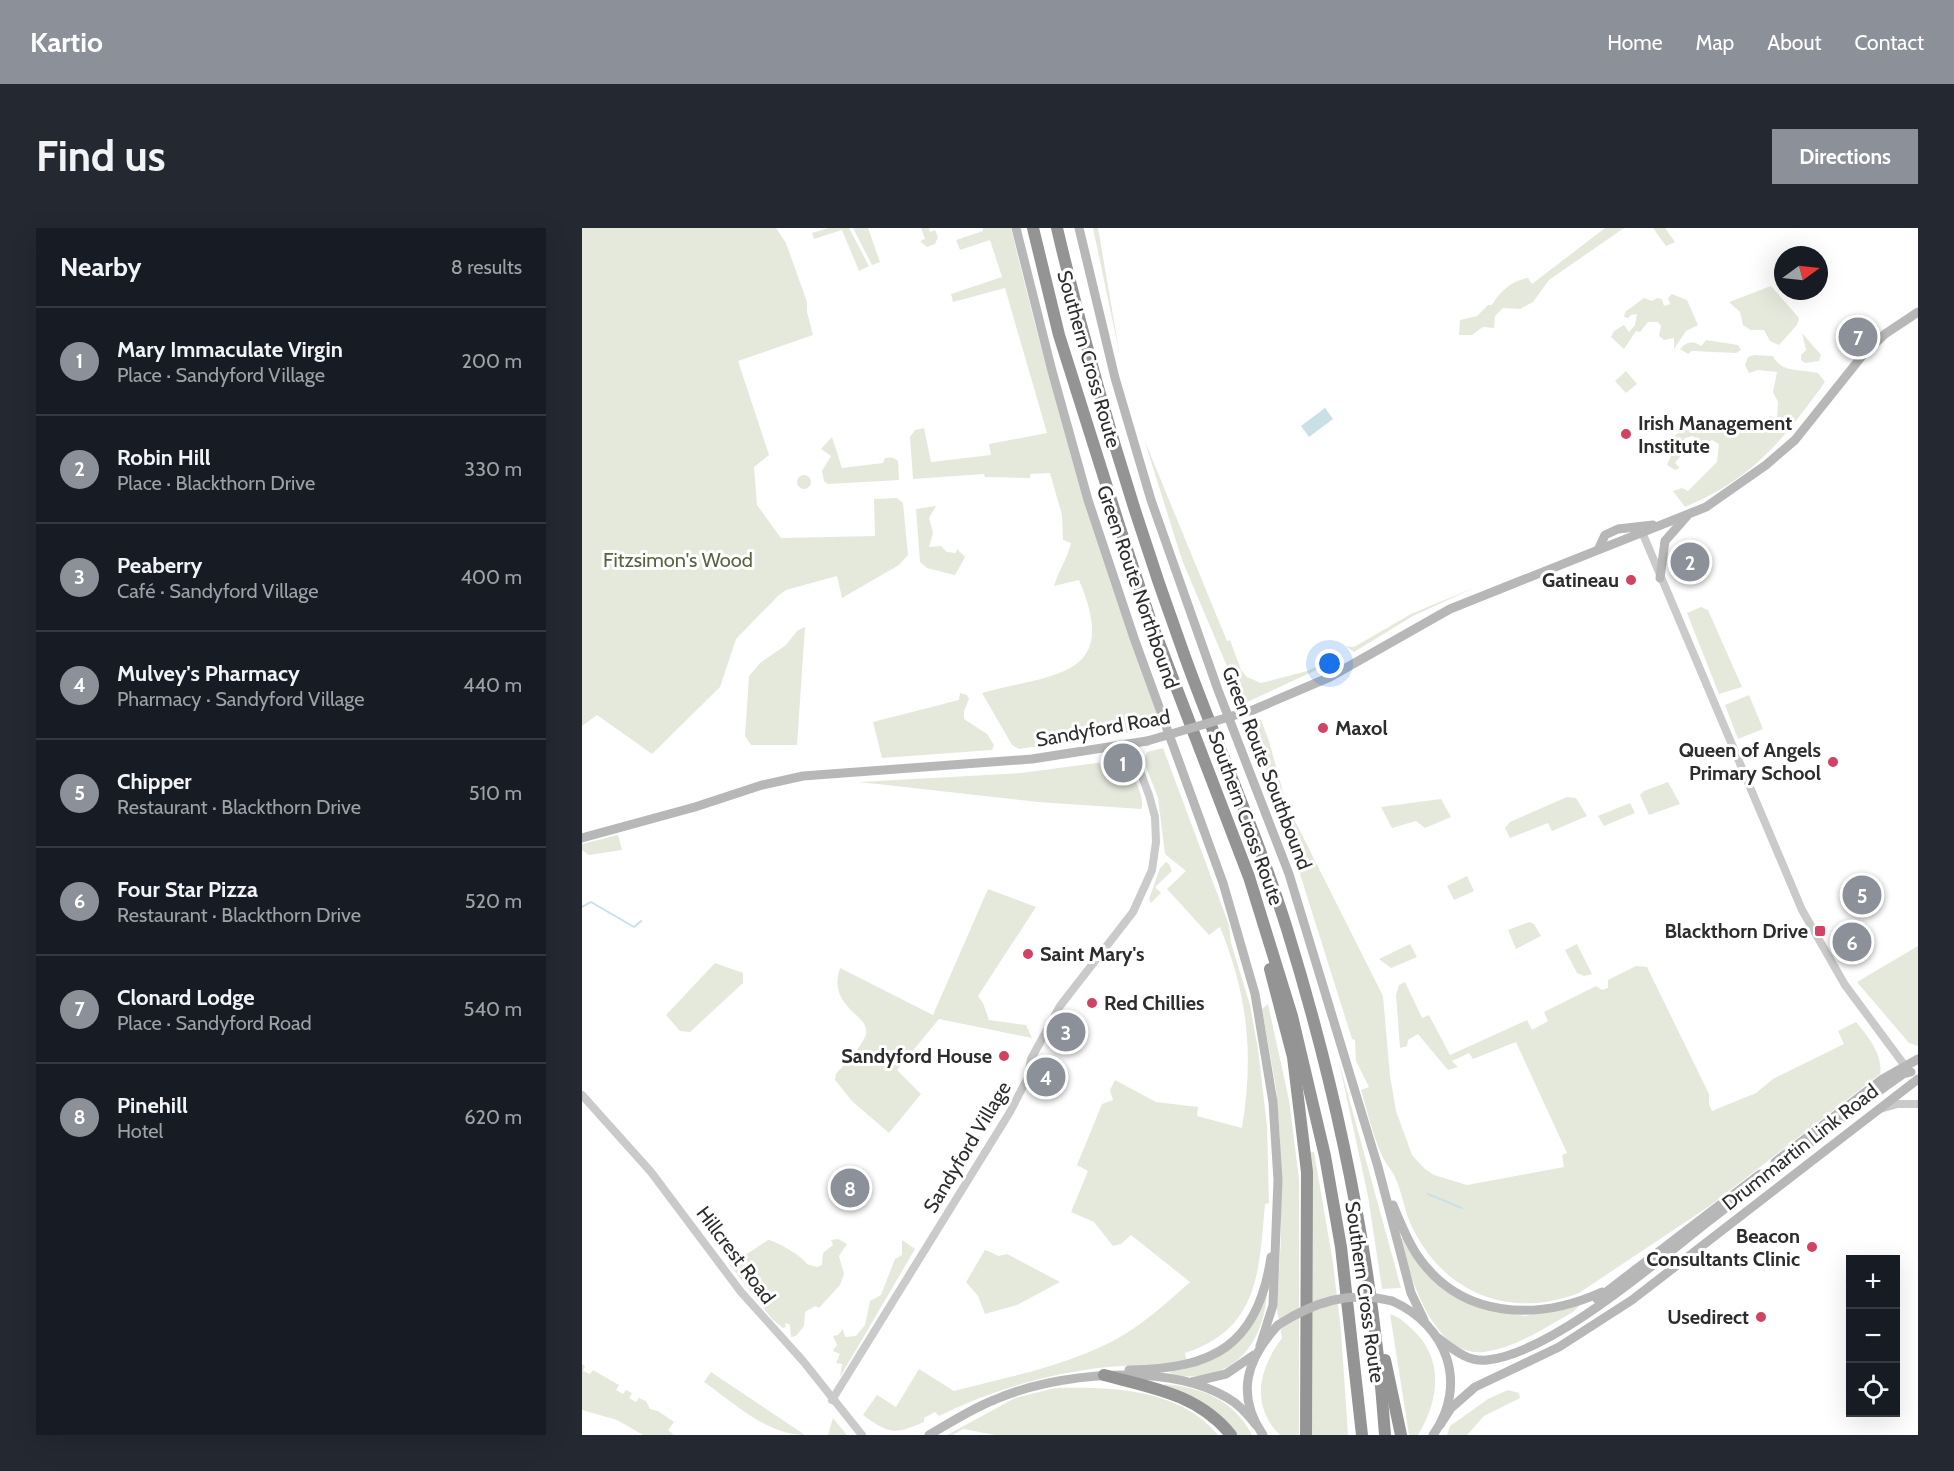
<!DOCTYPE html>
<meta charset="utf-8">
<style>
body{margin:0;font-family:Cabin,sans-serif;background:#242831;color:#f1f3f6}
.controls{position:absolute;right:18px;bottom:18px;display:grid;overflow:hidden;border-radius:0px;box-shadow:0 6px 24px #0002}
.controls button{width:54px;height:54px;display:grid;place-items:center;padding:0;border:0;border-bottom:2px solid #363941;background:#171b24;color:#f1f3f6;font:30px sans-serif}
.compass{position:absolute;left:1192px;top:18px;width:54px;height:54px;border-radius:50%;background:#171b24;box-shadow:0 6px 24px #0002;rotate:75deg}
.you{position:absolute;left:748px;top:436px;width:21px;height:21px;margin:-15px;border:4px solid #fff;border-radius:50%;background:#1a73e8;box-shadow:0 0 0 9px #1a73e833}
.badge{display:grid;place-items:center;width:39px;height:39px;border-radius:50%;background:#8c9099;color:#fff;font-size:20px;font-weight:700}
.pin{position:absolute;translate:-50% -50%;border:3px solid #fff;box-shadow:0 2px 6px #0006}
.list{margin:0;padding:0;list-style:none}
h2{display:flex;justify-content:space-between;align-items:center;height:78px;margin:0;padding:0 24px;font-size:26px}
h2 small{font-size:20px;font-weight:400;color:#9ea1a6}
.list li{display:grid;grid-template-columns:39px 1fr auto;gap:18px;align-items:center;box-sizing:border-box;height:108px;padding:0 24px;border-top:2px solid #363941}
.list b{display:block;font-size:22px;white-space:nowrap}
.list p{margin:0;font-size:20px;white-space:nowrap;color:#9ea1a6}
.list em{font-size:20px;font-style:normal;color:#9ea1a6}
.icon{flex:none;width:33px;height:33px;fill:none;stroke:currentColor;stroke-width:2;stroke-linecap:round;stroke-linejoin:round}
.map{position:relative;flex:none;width:1336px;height:1207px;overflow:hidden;border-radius:0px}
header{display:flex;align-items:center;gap:36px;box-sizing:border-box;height:84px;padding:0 30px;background:#8c9099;color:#fff}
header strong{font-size:28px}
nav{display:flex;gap:33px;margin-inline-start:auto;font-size:21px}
.intro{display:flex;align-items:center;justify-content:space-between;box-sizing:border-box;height:144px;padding:0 36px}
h1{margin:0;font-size:42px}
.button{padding:15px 27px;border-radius:0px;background:#8c9099;color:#fff;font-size:21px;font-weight:700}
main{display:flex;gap:36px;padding:0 36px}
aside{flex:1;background:#171b24;border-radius:0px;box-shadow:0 6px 24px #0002}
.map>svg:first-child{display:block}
.green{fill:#e5e9dc}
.water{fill:#cae0e7}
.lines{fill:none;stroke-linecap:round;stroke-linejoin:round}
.stream{stroke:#cae0e7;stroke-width:2}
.tertiary{stroke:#cacaca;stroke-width:8}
.secondary{stroke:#b7b7b7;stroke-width:9}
.motorway{stroke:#949494;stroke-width:12}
.secondary-bridge{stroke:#b7b7b7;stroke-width:9}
.poi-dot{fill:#d14263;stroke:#fff;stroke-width:2}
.labels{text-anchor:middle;stroke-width:6;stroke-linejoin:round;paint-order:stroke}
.street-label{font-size:20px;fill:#2d2d2d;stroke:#fff}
.poi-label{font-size:20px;font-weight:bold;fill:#2d2d2d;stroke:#fff;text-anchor:end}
.park-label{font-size:20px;fill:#566440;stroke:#fff}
</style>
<header>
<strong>Kartio</strong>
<nav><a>Home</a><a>Map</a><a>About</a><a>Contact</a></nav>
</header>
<div class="intro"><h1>Find us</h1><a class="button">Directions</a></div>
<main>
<aside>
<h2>Nearby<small>8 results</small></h2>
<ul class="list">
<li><span class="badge">1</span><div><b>Mary Immaculate Virgin</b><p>Place · Sandyford Village</p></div><em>200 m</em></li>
<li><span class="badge">2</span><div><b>Robin Hill</b><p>Place · Blackthorn Drive</p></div><em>330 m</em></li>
<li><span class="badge">3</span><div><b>Peaberry</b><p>Café · Sandyford Village</p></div><em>400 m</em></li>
<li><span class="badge">4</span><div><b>Mulvey's Pharmacy</b><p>Pharmacy · Sandyford Village</p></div><em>440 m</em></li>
<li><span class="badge">5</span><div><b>Chipper</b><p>Restaurant · Blackthorn Drive</p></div><em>510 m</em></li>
<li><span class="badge">6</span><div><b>Four Star Pizza</b><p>Restaurant · Blackthorn Drive</p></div><em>520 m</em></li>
<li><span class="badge">7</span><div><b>Clonard Lodge</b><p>Place · Sandyford Road</p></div><em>540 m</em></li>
<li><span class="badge">8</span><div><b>Pinehill</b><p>Hotel</p></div><em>620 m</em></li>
</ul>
</aside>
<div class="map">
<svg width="1336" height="1207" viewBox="0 0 1336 1207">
<rect width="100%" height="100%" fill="#fff"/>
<g class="green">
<path d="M0,0H194L204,15L225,74V84L231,107L156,133L187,227L172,239L175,277L199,310L293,308L292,271L315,270L321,275L326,327L317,337L260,370L255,348L204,362L196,368L154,411L138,459L70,526L15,487L0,498Z"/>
<path d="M246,0H267L287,38L277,43L260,2L232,11L230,5Z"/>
<path d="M271,0H286L298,34L290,37Z"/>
<path d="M339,0H347L348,4L353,2L356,9L353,16L345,19L338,13L343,11Z"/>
<path d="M401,0H429C470,172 520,334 580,500L437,521L430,517L400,465C473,445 539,450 497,352L472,358C477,342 485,331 489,315L481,312L480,287L468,245L448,246V250L403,249L402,246L331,251L328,209L333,202L342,200L349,234L409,227L407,216L465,205L423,60L371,74L369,66L420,49L408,12L378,22L374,12L401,3Z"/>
<path d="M511,0H516L538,128Z"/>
<path d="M1023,0H1042L967,52L951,74L938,81L921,80L913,88L912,100L901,99L890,107H877L878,92L895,88L906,77H910C917,64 931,52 946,50L950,56Z"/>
<path d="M1071,0H1083L1093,14L1084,18Z"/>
<path d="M1189,58L1217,90L1215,97L1197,117L1188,113L1182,102H1169L1161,97L1158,84L1147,74Z"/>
<path d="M1090,66L1105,72L1116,97L1104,103L1092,121V110L1082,112L1077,108L1079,98L1076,94H1066L1058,104L1054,103L1042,121L1029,109L1032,103L1042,97L1047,104L1053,97L1055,86L1049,87L1046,90L1042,89L1043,84L1062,70L1070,73L1075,70L1080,71L1082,78L1088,76L1086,70Z"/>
<path d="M1220,105L1239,127L1237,133L1223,135L1219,132V127L1224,122Z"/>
<path d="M1124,112L1156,117L1159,122L1154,125L1110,123L1106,126L1098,121C1105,113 1111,112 1119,118Z"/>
<path d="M1172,127L1191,128C1199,145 1220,141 1236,145L1243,154C1201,212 1171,251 1103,279L1091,263L1100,260L1106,263L1135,234L1137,216L1130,212L1125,216L1117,215L1111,208L1103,210L1099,216L1103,222L1093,235L1098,240L1093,242L1085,237L1091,223L1088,219L1092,213L1091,208L1100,203L1108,192L1120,190L1141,204L1189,188L1195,191L1196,174L1191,164L1195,144L1176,142L1167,145L1163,137L1166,129Z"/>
<path d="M1044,143L1055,156L1044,165L1033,153Z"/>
<path d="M250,209L260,240L301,235L303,230C308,229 312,229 316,233L317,252L246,256L242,253L240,243L249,228L239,221Z"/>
<path d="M562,211L645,413L648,412L659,442L665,449L679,455L725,443L751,431L755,423L756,432L661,476L600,332Z"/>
<circle cx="222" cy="254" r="7"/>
<path d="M354,278L347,290L351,305L347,319L359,318L365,324L374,325L375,321L383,329L373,347L345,340L338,334L334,281Z"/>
<path d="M896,358L831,388L772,424L763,418L772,419L829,386Z"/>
<path d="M1119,379L1126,382L1160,459L1137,466L1105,385Z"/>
<path d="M223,399L215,517H169L163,508L167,448L178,435L204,417L215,403Z"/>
<path d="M378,465L385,467L387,471L382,483V491L405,506L412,517L410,522L300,530L291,494L377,472Z"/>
<path d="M1167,467L1181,501L1156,511L1143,477Z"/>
<path d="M674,491L679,492L687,513L704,575L801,768L808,848L814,883L830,927L843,941L852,947L885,957L982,939L980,927L985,925L934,814L891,831L887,825L870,833L876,839L866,842L836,806L826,812L825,818L818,820L814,767L817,757L823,754L840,790L847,787L868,827L945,792L950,802L966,793L962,784L1014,758L1020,762L1026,760V752L1054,738L1065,739L1127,866V876L1130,883L1174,865L1191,851L1262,816L1256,803L1274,794C1285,807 1302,828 1298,846L1129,977L997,1065C927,1092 861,1065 829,997C822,981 820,964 813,949C811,944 805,937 804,935C793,917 785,882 779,862L787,859L774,833L773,812L770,811L718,646L681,547L683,542L666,494Z"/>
<path d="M581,520L647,697L649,715L668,777L676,821L685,898L687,975L683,976C677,1044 677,1101 603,1125L605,1134C580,1140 552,1136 526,1139C468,1145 410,1162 357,1188L353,1184L342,1190V1194C312,1207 307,1206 281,1187L295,1167L314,1179L337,1141L372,1163C429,1148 492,1137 543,1106C567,1091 587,1073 608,1054L549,1007L539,1016L531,1018L512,994L489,984L506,943L495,937L520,876L531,872L528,862L533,852L574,874L616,879L615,888L660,900C672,827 666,768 638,699L627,707L585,661L604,643L583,626L576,570L562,533L565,524Z"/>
<path d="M537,532C548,536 565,572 559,581L456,574L277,554L439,545Z"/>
<path d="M1086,554L1098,576L1067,587L1058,567L1062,563Z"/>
<path d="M985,569L994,570L1005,588L970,603L966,595L928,610L923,600L928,594Z"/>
<path d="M859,571L869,589L843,600L834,593L810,600L799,579Z"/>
<path d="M1048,575L1053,585L1022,598L1016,588Z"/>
<path d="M36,607L40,622L7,627L0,622V616Z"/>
<path d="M584,634L587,636L590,643L573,659L579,665L569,675L567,671L578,640Z"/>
<path d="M885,648L892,663L872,672L865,658Z"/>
<path d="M406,661L454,679L396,768L401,775L407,792L444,797L450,810L357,791L315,842L339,866L307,905L271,874L253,852L254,846C263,835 277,822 283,809C293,787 244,782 258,740L351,787Z"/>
<path d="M947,694L952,696L959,708L934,721L926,702Z"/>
<path d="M828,716L835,729L809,740L797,731Z"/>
<path d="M995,716L1010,746L1002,748L995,745L983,722Z"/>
<path d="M1336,718V818L1327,815L1275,754Z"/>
<path d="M133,735L161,745V755L108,804L98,803L84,787Z"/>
<path d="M686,776L707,872L717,951V1207H698C668,1177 677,1141 700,1110L695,1082L699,1009L698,910L694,860L680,781Z"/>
<path d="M756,830L819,1060L800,1061L786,968Z"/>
<path d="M732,924L751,1035L759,1103L766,1207H729L725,925Z"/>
<path d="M821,1010L859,1056L913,1083L943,1088L998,1077L991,1084C964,1099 934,1120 902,1124C851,1130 828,1048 818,1011Z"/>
<path d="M256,1011L265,1016L257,1028L262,1046L258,1057L237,1080L233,1078L223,1084L222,1098L214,1108L209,1109L208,1097L203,1095L204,1099L201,1100L190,1091L148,1037L186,1012C195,1013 221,1029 225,1036L235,1039L240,1037L241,1025L251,1017L249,1012Z"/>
<path d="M320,1012L333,1021L258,1149L260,1136L254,1135L258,1126L251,1123L255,1117L251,1108L256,1107L261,1101L263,1109L274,1108L283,1097L288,1073L299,1067L313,1031L320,1027Z"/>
<path d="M403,1022L417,1028L425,1026L478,1054L435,1077L403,1086L396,1068L384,1054Z"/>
<path d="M685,1060C685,1103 661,1146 614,1148C605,1149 593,1149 587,1144C647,1135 654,1106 685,1060Z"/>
<path d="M808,1086C818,1089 822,1094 830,1101C863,1131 857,1173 836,1207H827Z"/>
<path d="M0,1136L3,1138L1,1143L8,1146L11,1142L37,1157L34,1162L41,1166L44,1162L50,1165L47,1170L54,1174L57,1170L64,1173L68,1181L76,1183L92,1194L86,1202L92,1207H61L35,1192L0,1182Z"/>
<path d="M129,1144L223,1207C185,1207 152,1175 122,1154Z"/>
<path d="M581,1156C619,1159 651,1171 670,1207H653Z"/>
<path d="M473,1160C530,1159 597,1160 636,1207H413L381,1201L371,1207H365L433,1170Z"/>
<path d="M926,1162L937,1165L938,1170L902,1188L885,1207H865L868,1198L906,1171Z"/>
<path d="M251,1190L264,1206V1207H246Z"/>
</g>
<path class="water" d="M743,180L751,191L727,209L719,198Z"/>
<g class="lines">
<g class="stream">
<path d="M0,679L9,674L52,699L59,693"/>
<path d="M846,966L880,980"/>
</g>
<g class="tertiary">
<path d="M1060,304L1220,682L1263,757L1326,842"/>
<path d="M0,867L69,944L159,1064L221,1133L280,1207"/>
<path d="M1298,881L1316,876H1336"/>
<path d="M250,1172L428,884L446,849L449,831L478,778L551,684L570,642L574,614L573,589L567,567L548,517"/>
</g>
<g class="secondary">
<path d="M434,0L470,143L506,272L552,410L641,655L673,766L691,874L696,952L691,1077L678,1118"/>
<path d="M497,0L533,150L569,272L636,462L707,646L796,939L829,1065L842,1092"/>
<path d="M1017,320L1023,307L1036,301L1071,297"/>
<path d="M1078,350L1083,313L1105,288"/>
<path d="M671,482L748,449L868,381L1124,279L1184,237L1213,212L1280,128L1303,106L1336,84"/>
<path d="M0,610L113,579L180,557L221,548L450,531L565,513"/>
<path d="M1193,934L1299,852L1336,831"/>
<path d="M811,977C818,994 825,1012 835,1027C879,1092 956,1093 1020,1064"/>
<path d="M1015,1071L1178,946"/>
<path d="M810,1073C865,1097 887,1156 851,1207"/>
<path d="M856,1110C871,1121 885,1134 905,1132C970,1125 1074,1034 1127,993C1185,948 1244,902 1304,858L1321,846L1329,844"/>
<path d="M547,1142C631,1141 676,1118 689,1029"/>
<path d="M610,1154L644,1146L672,1127"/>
<path d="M858,1197L869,1180L893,1159L977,1119L1050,1072L1336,851"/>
<path d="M347,1207C368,1195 389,1181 412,1172C473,1145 584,1134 644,1169C657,1176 665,1186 674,1197"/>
<path d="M681,1207C653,1166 665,1131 696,1097"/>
</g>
<g class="motorway">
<path d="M451,0L477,107L537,297L568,391L667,649L710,788L743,928L759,1019L780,1207"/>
<path d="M475,0C509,145 552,289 603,429C636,520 676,608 705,701C756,866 791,1034 803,1207"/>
<path d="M688,741L711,829L725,944L724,1207"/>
<path d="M803,1132L819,1207"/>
<path d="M522,1147C570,1160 616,1166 649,1207"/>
</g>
<g class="secondary-bridge">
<path d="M565,513L671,482"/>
<path d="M696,1097C732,1074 768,1062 810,1073"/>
</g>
</g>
<g class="poi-dot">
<circle cx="1044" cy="206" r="6"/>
<circle cx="1049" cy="352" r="6"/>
<circle cx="741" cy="500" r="6"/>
<circle cx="1251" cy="534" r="6"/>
<rect x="1232" y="697" width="12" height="12" rx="3"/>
<circle cx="446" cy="726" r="6"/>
<circle cx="510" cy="775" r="6"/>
<circle cx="422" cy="828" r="6"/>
<circle cx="1230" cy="1019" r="6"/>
<circle cx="1179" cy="1089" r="6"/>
</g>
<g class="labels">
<g class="street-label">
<text transform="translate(507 131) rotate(74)" y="7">Southern Cross Route</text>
<text transform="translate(556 359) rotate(71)" y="7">Green Route Northbound</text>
<text transform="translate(521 500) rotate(-10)" y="7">Sandyford Road</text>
<text transform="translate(685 540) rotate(69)" y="7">Green Route Southbound</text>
<text transform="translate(664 590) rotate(70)" y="7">Southern Cross Route</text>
<text transform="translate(385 919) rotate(-59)" y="7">Sandyford Village</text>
<text transform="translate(1218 919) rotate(-38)" y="7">Drummartin Link Road</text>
<text transform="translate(154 1027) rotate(53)" y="7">Hillcrest Road</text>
<text transform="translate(783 1064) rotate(82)" y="7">Southern Cross Route</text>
</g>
<g class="poi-label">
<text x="1056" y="202" text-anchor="start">Irish Management<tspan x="1056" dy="23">Institute</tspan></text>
<text x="1037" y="359">Gatineau</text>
<text x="753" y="507" text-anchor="start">Maxol</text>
<text x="1239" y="529">Queen of Angels<tspan x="1239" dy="23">Primary School</tspan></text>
<text x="1226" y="710">Blackthorn Drive</text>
<text x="458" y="733" text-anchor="start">Saint Mary's</text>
<text x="522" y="782" text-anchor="start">Red Chillies</text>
<text x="410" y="835">Sandyford House</text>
<text x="1218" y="1015">Beacon<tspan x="1218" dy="23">Consultants Clinic</tspan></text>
<text x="1167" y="1096">Usedirect</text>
</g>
<g class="park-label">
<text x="96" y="339">Fitzsimon's Wood</text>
</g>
</g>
</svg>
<div class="controls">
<button>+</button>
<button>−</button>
<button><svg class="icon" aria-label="locate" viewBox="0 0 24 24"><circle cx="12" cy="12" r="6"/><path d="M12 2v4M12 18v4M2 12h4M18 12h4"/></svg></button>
</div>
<svg class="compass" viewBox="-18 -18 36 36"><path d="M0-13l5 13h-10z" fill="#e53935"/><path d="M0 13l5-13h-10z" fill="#9ea1a6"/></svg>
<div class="you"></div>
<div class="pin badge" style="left:541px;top:535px">1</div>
<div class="pin badge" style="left:1108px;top:334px">2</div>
<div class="pin badge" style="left:484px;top:804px">3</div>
<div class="pin badge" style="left:464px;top:849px">4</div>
<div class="pin badge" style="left:1280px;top:667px">5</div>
<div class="pin badge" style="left:1270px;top:714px">6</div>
<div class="pin badge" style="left:1276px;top:109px">7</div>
<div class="pin badge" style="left:268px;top:960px">8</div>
</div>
</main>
